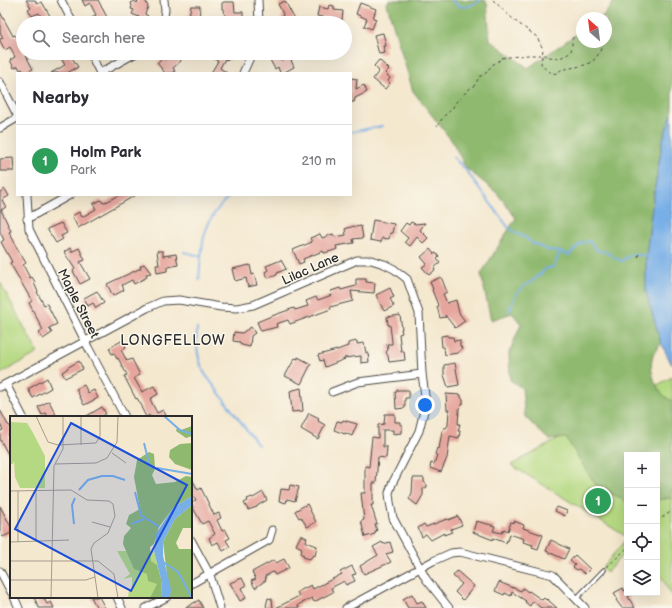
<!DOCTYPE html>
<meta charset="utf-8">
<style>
body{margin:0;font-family:"Balsamiq Sans",sans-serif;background:#f2f2f3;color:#2b2b33}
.controls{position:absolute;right:12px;bottom:12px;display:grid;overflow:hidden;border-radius:0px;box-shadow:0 4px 16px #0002}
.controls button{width:36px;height:36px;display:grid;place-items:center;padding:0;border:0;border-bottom:1px solid #e1e1e2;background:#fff;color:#2b2b33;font:20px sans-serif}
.compass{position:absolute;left:576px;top:12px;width:36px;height:36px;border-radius:50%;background:#fff;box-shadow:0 4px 16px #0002;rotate:332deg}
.you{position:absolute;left:425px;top:405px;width:14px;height:14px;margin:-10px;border:3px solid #fff;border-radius:50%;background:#1a73e8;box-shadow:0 0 0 6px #1a73e833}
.badge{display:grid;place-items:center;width:26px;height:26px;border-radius:50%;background:#7c3aed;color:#fff;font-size:13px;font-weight:700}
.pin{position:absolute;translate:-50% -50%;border:2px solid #fff;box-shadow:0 1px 4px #0006}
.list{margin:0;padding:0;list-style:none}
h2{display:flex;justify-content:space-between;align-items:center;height:52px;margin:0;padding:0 16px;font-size:17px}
h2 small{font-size:13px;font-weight:400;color:#7c7c81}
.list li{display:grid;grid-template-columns:26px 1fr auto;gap:12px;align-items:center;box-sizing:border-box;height:72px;padding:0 16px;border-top:1px solid #e1e1e2}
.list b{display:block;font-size:15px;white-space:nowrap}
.list p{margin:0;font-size:13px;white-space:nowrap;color:#7c7c81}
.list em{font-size:13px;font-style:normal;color:#7c7c81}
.icon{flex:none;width:22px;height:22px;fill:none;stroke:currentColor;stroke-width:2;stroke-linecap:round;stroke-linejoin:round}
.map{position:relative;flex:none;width:672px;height:608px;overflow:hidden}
.search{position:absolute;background:#fff;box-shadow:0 4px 16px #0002;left:16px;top:16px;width:336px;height:44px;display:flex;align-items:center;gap:10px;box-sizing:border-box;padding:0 14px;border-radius:22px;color:#7c7c81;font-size:15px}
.panel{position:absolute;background:#fff;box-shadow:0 4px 16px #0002;left:16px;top:72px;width:336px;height:124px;border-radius:0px}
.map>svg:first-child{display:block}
.green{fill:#b5d982;stroke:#708256}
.forest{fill:#90b970;stroke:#5e724e}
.water{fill:#78afe7;stroke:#526d89}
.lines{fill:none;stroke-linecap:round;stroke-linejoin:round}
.stream{stroke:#78afe7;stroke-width:2}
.building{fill:#e6a69d}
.lane-casing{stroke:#494744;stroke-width:5.5}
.street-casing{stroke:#494744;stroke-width:9}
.path{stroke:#494744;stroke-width:1;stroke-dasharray:3 3;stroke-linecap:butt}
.lane{stroke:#fff;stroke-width:3.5}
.street{stroke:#fff;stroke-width:7}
.labels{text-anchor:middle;stroke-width:3;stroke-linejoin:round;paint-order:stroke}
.street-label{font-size:13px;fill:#2b2b2b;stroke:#fbf7ec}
.neighbourhood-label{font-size:14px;letter-spacing:1px;fill:#2b2b2b;stroke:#fbf7ec}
.inset-river{fill:none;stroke:#78afe7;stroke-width:2}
.inset-road{fill:none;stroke:#a49c8d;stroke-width:1}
.view{fill:#1d4ed8;fill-opacity:0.15;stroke:#1d4ed8;stroke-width:2}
.inset-edge{fill:none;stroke:#2b2b2b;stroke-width:2}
</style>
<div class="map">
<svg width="672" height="608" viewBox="0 0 672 608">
<rect width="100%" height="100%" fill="#fbf7ec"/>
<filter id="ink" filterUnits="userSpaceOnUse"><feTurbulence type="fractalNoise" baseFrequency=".025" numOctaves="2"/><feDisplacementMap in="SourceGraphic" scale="8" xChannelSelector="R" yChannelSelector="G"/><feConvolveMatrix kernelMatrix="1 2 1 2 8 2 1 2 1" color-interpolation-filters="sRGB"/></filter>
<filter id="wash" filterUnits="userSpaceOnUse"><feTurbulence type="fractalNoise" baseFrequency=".012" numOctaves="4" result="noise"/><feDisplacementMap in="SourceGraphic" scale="16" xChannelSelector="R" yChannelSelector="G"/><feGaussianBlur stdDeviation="0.9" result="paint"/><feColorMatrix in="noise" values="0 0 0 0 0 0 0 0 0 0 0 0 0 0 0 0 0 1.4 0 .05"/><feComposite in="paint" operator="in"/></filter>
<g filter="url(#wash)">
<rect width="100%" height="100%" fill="#f4e8cf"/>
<g class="green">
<path d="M0,282L38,353L0,374Z"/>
<path d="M672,377V597L657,568V455H627V537L511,465Z"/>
<path d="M627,538V550L607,572L602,568Z"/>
</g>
<path class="forest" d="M389,0H485L487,3L490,40L528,68L582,30V42H606V18H600L605,14L615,0H672V113L663,139L653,199L646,256V292L661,343C659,346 656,350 654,353C646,369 657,394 672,401V498L657,500V455H627V502L595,484L566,438L549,440L525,417L522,388L510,380L509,353L521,324L512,313L491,320L481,274L516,218L497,193L466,168L452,141L413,91L387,4Z"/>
<path class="water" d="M672,113V365L661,343L646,292V256L653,199L663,139Z"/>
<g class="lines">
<g class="stream">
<path d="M451,0C462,11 469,7 481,0"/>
<path d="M351,132L382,126"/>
<path d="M453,157L465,169L508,227L516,233L526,238L532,243L548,250L560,252L569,255L580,244L589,241L598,251C612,251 610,258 622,261C632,252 635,255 647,256"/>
<path d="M184,252L200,256"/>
<path d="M199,280C202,243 201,221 231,195"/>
<path d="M509,311L516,294L525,285L530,283L547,268L554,267L560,252"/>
<path d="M197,328C196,345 197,359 205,374L258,445"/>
</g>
</g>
<g id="blocks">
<g class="building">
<path d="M26,0H35L37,4L42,2L54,23H45L39,13L32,16L28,9L31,8Z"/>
<path d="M82,0H98L110,23H95L92,18L96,15L90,3L85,6Z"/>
<path d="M138,0H145L148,7L145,14L148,16L144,23H136L139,17L132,14L134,10L131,9L132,6L131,3L135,1L137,3Z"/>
<path d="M285,1L294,18L284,22L281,21L283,14L278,4Z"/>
<path d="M224,2H234L235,12H243V19L225,18L224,9H222V3Z"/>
<path d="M360,3L376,9L373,18L376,19L372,29L364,26L367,19L356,14Z"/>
<path d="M329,5L334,6V10L343,11L342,20L332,19L331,21L326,20L327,18L317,16L319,7L328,9Z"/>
<path d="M191,6H200L199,23H183L184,16H189Z"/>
<path d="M0,12L13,36L14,35L20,38L22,41L19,43L33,69L25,73L22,69L20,70L18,66L14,68L10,60L15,57L10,47L5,50L0,41V39L3,38L0,32Z"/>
<path d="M383,33L386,46H383L385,53L379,54L374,35Z"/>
<path d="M58,53H69L78,67L67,73H51L65,65Z"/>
<path d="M172,53H174L181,61L173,68L175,71L173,73H165L157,63L163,57L165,60Z"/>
<path d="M217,53H234L232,59L228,58L227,60L225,59L220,68L227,73H211L218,61L214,59Z"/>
<path d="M279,56L281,61L290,58L294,67L283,73H280L278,67L275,69L270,60Z"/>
<path d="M379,60L389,69L385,73L390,78L388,81L390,83L385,89L373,79L379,71L374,66Z"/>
<path d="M351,78L357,79L356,89L364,85L367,92L355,98L354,102H351Z"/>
<path d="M13,158L14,171H0V159Z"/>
<path d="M5,189L9,196L2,200L6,207L1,210L11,231L9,232L15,243H14L26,263L23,265L30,278L32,277L35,282L34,283L38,292H37L44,305L47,304L57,324L49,328L52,333L43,339L39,333L43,330L29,303L32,301L10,263L12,262L1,242L4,240L0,232V192Z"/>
<path d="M120,195H136L78,228L72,216L79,212L82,217L96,209L93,204L101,200L103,203L106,201V202Z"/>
<path d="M373,220L394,224L392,233H390L389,239L382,238L381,242L370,240Z"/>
<path d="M411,222L415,224L425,223L420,230L428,238L423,243L417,237L410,246L405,242L408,238L400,231L406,223L409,225Z"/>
<path d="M61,223L67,233L61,236L63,239L56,243L47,229Z"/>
<path d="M354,226L355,227L361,226L363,238L353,239L354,243L336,246L337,249L332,251L324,253L323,251L303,259L304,262L299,264L293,250L312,242L310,238L320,234L322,238L333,234L335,237L346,235L345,229Z"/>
<path d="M70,248L71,252L79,248L85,260L80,262L90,279L80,284L73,271L75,269L64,252Z"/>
<path d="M430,249L434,254L436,253L439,257L437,259L440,263L434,268L435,270L429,275L422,267L427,264L421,257Z"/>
<path d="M157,251H163V256L176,254L178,265L167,267V271L157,273L156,265H159Z"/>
<path d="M281,260L286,269L277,273V275L268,278L265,272L268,270L266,266Z"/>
<path d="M144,264L151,273L146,274L147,277L134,284L132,280L122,285L124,290L113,296L107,284L141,268L140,266Z"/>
<path d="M250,265L252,275L254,274L257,285L248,287L246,278L235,281L232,269Z"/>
<path d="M441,277L447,292L443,294L447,303L456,300L459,313L465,321L455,328L445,315L446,317L440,318L437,306L438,305L432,290L433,289L430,282Z"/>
<path d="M356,279H366V282L375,283L374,293L351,291L353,301L330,307L331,309L290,324L288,320L276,324L277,327L261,331L257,322L269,317L294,308L295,310L308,306L306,301L316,297L318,300L332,295L331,291L340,288L341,290L356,286Z"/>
<path d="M390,288L394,297L390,299L394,306L384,311L376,295Z"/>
<path d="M97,291L104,303L96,308L93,303L88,306L84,298Z"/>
<path d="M400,315L402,329H401L402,333L399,334L401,351H404L405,360L389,362L388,356L386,352L388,350L387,344H392V342L390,325H388L387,317Z"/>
<path d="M251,327L255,333L251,336L250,347L242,345L240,344V342L233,341L234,332L242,333Z"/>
<path d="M448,335V337H453L454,341L460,340V346L462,348L458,353L445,355L444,347H442L441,336Z"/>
<path d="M123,340L126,347L121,350L127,361L132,359L140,375L134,378L142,392L154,386L158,394L150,399L157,413L163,410L167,417H150L149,415L146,417L142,409L143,408L137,398L136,399L124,376L127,375L118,358L117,359L114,353L112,354L109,348Z"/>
<path d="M357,341V344L364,343L366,353H368L369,362L361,363V356L344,358L345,359L325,367L323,360L320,361L318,355L337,350L348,346V343Z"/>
<path d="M298,357L311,364L301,384L285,376L295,358L298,359Z"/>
<path d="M79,361L83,369L65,378L62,372L67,369V368Z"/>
<path d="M455,363L459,385L448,387L444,375V365Z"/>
<path d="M47,378L51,388L33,398L28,389Z"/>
<path d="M84,385L88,393L94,390L98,398L84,405L76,389Z"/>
<path d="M301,388L303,411L292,412L290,391Z"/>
<path d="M397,390H409V398H405V408L396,409L395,392H397Z"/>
<path d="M446,394L461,395V397L463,400V404L459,408L458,424H460L458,431H460L459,438L450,436L447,458L441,472L430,468L431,463L434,464L437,455L435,454L437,448L439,449L442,431H443L444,428H446L448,425L449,410H447Z"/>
<path d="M49,401L57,417H48L46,413L42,415L38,407Z"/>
<path d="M102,407L106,414L100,417H85Z"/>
<path d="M0,410L8,425H9L11,428V433L8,435L11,441V460L0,439V431L3,430L0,424Z"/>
<path d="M309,413L319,418L318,421L325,425L318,439L301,429Z"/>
<path d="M385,414H395V422H400V425L402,424V430H401V433L393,434V430H383V447H387L386,458L378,457L376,483H373V505H371L377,524H375L377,531H375V534L365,537L361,521L364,520L361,493H365V466L369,467L372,437L378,438V425L384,424Z"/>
<path d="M343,420L357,424L352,436L345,433V434L334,430L337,421L342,422Z"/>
<path d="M191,477L198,490L201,488L214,515L219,513L221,518L217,520L222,531L225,529L230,538L226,540L230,547L223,551L218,542L212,545L209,538L215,534L208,521L202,524L191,504L196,500L191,491Z"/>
<path d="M413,478H424V482L427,485V487L423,489V495L417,505L409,499L412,493Z"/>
<path d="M290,485L299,487L295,501L287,499L286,503L279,501L281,489L289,490Z"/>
<path d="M263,492L267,500L257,506V507L248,510L244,503L248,501L247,499L252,497L253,498Z"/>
<path d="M307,504L316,522L307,527L301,517L299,518L295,511Z"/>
<path d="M0,506L11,527V533L3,537L0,532Z"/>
<path d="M557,507L567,511L565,516L555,511Z"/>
<path d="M458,516L462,525L451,529L452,532L444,535V533L431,540L426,534L422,537L418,528L424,524L426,527L447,519L448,520Z"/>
<path d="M476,521L495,526L493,531L502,533L504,529L508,531L511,522L514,523V521L524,525L523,528L543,535L538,549L532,547L533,545L523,542L524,539L510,534L508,541L507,540L506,543L493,538V540L473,532Z"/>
<path d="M301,535L307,538L306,542L317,546L315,556L313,555L310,559L303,557L304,555L301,554L302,548L296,545Z"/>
<path d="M551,540L569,549L564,559L546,551Z"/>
<path d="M382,542L383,544L390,542L393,552L386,554L391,562L364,574L360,566L378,555L373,547Z"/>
<path d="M575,555L590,569L585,574L579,569L577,570L573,567L575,565L570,561Z"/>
<path d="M284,559L289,568L275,575L273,572L265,576L266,580L255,588L251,581L256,579L252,572L274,560L276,563Z"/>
<path d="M352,566L356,574L352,575L355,581L346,585L344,581L331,588L333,592L314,602L312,598L298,605L299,608H276L299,596L297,592L311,585L313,589L342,574L340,572Z"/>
<path d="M457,571L474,586L463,600L455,592L462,584L453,576Z"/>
<path d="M242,578L246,586L241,588L246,598L240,601L230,583Z"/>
<path d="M499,582L521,591L523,588L528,592L529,591L542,600L544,598L546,600L547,599L557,608H541L533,601L530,606L525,602L526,601L512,592L511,596L505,593L504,595L495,591Z"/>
<path d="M623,588L624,591L627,589V593H634L628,597L635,608H622L616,600L617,599L614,593Z"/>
<path d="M412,594L417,603L422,601L426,608H408L403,599Z"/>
<path d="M34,597H43L47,604L51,602L54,608H39Z"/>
<path d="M91,597H99L105,608H97Z"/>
<path d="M268,598L272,599L273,608H268L266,606Z"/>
<path d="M199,600L203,608H185Z"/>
</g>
</g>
</g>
<g filter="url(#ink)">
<use href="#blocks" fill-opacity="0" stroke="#494744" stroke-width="1"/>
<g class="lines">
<defs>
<path id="lane" d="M576,599L604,570"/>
<g id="street">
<path d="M61,0L73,23"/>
<path d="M258,0L259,23"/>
<path d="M163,23L165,10L164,0"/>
<path d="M90,53L100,73"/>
<path d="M100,73L136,53"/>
<path d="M243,73L252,53"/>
<path d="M0,82L17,115"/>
<path d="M0,128L17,118"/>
<path d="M27,195L29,229L89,349L125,417"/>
<path d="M27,219L70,195"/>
<path d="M6,384L23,417"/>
<path d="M0,387L147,308L163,301L179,300L221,307L237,308L253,305L357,260H371L384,264L394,269L407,279L419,313L422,374L426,403L419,431L392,484L389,493L390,502L393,518L426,579L449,608"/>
<path d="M332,392L358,382L422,374"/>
<path d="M191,540L210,575L220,608"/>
<path d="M0,571L11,592"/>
<path d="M191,584L269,540L272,530"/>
<path d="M14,597L19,608"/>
<path d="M117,597L122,608"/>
<path d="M146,608L167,597"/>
<path d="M346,608L433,561L451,553L460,552L553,575L585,608"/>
</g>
</defs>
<use href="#lane" class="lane-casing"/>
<use href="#street" class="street-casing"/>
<g class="path">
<path d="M493,0L514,20L537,37L543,49L541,64C544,68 551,75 557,73C560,71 561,69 565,69C585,65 597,66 603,42"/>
<path d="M437,126L444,116L452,109L456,102L468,90L475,85L479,77L486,73L492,65L499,61L501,58L528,55H545L549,57L560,58L570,53L572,48V39L575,36"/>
<path d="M638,257L639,253"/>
<path d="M657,521L672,511"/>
<path d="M607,567L627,548"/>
</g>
<use href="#lane" class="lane"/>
<use href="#street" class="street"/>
</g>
</g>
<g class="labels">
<g class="street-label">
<text transform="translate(310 268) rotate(-24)" y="5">Lilac Lane</text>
<text transform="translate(79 303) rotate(63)" y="5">Maple Street</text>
</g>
<g class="neighbourhood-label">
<text x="173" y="345">LONGFELLOW</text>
</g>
</g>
<g transform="translate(10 416)">
<rect width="182" height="182" fill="#f4e8cf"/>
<path d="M0,6L17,7L22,15L35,40V72H10L5,61L4,45L3,48H0ZM107,135H144L151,163L152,182H118L119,174H122V161L113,163L120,158Z" fill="#b5d982"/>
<path d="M182,10V20L176,22L166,15L167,12L171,14ZM182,27V54L165,48L159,41L160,34L170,28ZM139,36L144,38L145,53L142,59L146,68L165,66L176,60L182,61V80L163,92L149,111L144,128L140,131L141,145L147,149L151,163L152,182H140L147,168L138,165L137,158L124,153L113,128L114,120L121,112L116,108L119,99L130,93L124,61L127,44ZM182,89V112H173L166,127L169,133H182V182H160L153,126L165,103Z" fill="#90b970"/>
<path d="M182,80V89L165,103L153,126V140L161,173L160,182H152L151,163L144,135L146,118L163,92Z" fill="#78afe7"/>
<path class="inset-river" d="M154,0L170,14L182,18M134,27L140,51L144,52M147,52L182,58M69,74L78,64L92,60H103L115,64M125,76L131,99L149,111M64,108L62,89L65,82M121,108L134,103M153,146L168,156L182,182"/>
<path class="inset-road" d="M26,0L38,26L48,29L86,27L90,20V0M71,0V29M102,37L116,47M45,48L86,47L97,42L107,26L108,0M0,75L61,74L77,84L99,85L103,88L105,100L98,117L84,127L81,133L88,182M82,106L100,111M0,126L59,124M8,126V75M26,126V74M0,145H88L104,158L108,182M0,164H76L85,161M41,182L44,50L53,33V0"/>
<path class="view" d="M61,7L177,69L121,175L5,113Z"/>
<rect width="182" height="182" class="inset-edge"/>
</g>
</svg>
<div class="controls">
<button>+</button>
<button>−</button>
<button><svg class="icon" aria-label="locate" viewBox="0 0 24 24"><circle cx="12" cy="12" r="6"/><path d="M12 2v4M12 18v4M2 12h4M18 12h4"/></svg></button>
<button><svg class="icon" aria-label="layers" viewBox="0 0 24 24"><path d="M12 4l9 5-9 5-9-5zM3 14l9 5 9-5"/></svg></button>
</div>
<svg class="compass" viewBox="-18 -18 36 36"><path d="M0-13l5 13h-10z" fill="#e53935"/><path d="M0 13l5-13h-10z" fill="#7c7c81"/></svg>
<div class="you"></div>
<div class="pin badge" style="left:598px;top:501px;background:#2e9e5b">1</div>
<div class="search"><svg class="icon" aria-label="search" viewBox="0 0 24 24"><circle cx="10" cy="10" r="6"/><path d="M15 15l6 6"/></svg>Search here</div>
<section class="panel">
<h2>Nearby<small></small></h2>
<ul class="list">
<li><span class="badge" style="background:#2e9e5b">1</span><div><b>Holm Park</b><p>Park</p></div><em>210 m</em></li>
</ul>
</section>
</div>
